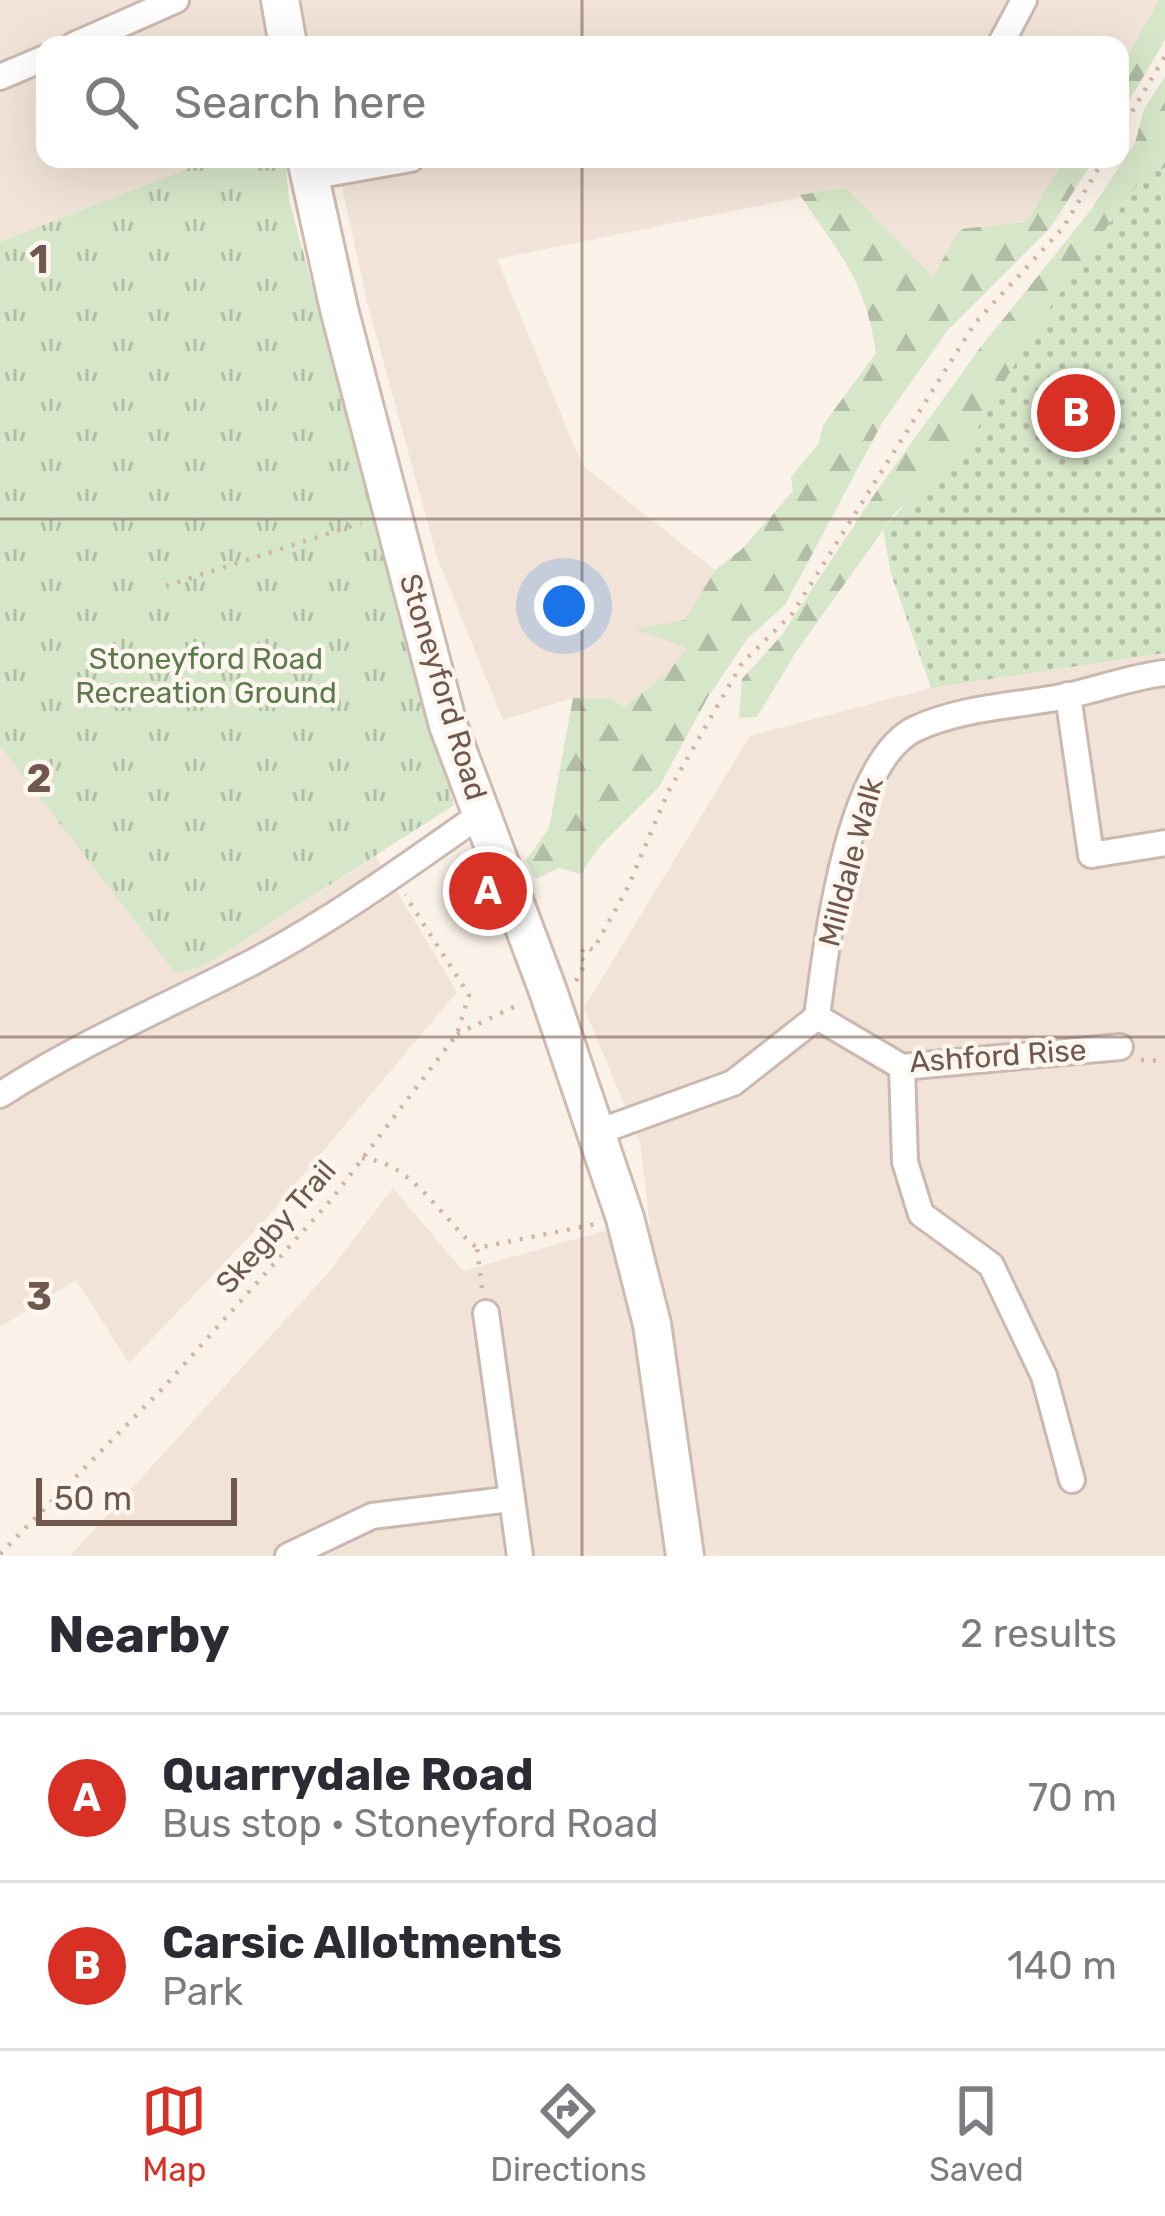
<!DOCTYPE html>
<meta charset="utf-8">
<style>
body{margin:0;font-family:Rubik,sans-serif;background:#f7f7f7;color:#2b2b33}
.scale{position:absolute;left:36px;bottom:30px;width:201px;box-sizing:border-box;padding-left:12px;border:6px solid #71584f;border-top:0;font-size:33px;line-height:42px;white-space:nowrap;color:#71584f;-webkit-text-stroke:9px #fdf6ee;paint-order:stroke}
.you{position:absolute;left:564px;top:606px;width:42px;height:42px;margin:-30px;border:9px solid #fff;border-radius:50%;background:#1a73e8;box-shadow:0 0 0 18px #1a73e833}
.badge{display:grid;place-items:center;width:78px;height:78px;border-radius:50%;background:#d93025;color:#fff;font-size:39px;font-weight:700}
.pin{position:absolute;translate:-50% -50%;border:6px solid #fff;box-shadow:0 3px 12px #0006}
.list{margin:0;padding:0;list-style:none}
h2{display:flex;justify-content:space-between;align-items:center;height:156px;margin:0;padding:0 48px;font-size:51px}
h2 small{font-size:39px;font-weight:400;color:#7c7c81}
.list li{display:grid;grid-template-columns:78px 1fr auto;gap:36px;align-items:center;box-sizing:border-box;height:168px;padding:0 48px;border-top:3px solid #e1e1e2}
.list b{display:block;font-size:45px;white-space:nowrap}
.list p{margin:0;font-size:39px;white-space:nowrap;color:#7c7c81}
.list em{font-size:39px;font-style:normal;color:#7c7c81}
.icon{flex:none;width:66px;height:66px;fill:none;stroke:currentColor;stroke-width:2;stroke-linecap:round;stroke-linejoin:round}
.map{position:relative;flex:none;width:1165px;height:1556px;overflow:hidden}
.search{position:absolute;background:#fff;box-shadow:0 12px 48px #0002;left:36px;right:36px;top:36px;height:132px;display:flex;align-items:center;gap:30px;box-sizing:border-box;padding:0 42px;border-radius:24px;color:#7c7c81;font-size:45px}
.sheet{height:492px;background:#fff}
nav{display:flex;justify-content:space-around;align-items:center;box-sizing:border-box;height:168px;border-top:3px solid #e1e1e2;background:#fff;font-size:33px;color:#7c7c81}
nav a{display:grid;justify-items:center;gap:6px}
nav .on{color:#d93025}
.map>svg:first-child{display:block}
.residential{fill:#f1e3d7}
.grass{fill:url(#grass-dots)}
.forest{fill:url(#forest-firs)}
.park{fill:url(#park-tufts)}
.lines{fill:none;stroke-linecap:round;stroke-linejoin:round}
.minor-casing{stroke:#cbb9af;stroke-width:30}
.secondary-casing{stroke:#cfbbb0;stroke-width:42}
.path{stroke:#d1b3a6;stroke-width:4.5;stroke-dasharray:3 9;stroke-linecap:butt}
.minor{stroke:#fff;stroke-width:24}
.secondary{stroke:#fff;stroke-width:36}
.grid{fill:none;stroke:#71584f;stroke-width:3;stroke-opacity:0.55}
.labels{text-anchor:middle;stroke-width:9;stroke-linejoin:round;paint-order:stroke}
.park-label{font-size:30px;fill:#5d7a4c;stroke:#fdf6ee}
.street-label{font-size:30px;fill:#71584f;stroke:#fdf6ee}
.grid-label{font-size:39px;text-anchor:middle;font-weight:bold;fill:#71584f;stroke:#fdf6ee;stroke-width:9;stroke-linejoin:round;paint-order:stroke}
</style>
<div class="map">
<svg width="1165" height="1556" viewBox="0 0 1165 1556">
<defs>
<pattern id="grass-dots" width="8" height="8" patternUnits="userSpaceOnUse" patternTransform="scale(3)"><rect width="8" height="8" fill="#d6e6c8"/><path d="M2 2h.1M6 6h.1" fill="none" stroke="#b2bda5" stroke-width="1.8" stroke-linecap="round"/></pattern>
<pattern id="forest-firs" width="22" height="20" patternUnits="userSpaceOnUse" patternTransform="scale(3)"><rect width="22" height="20" fill="#d6e6c8"/><path d="M5 1l3.5 6h-7zM16 11l3.5 6h-7z" fill="#b2bda5"/></pattern>
<pattern id="park-tufts" width="24" height="20" patternUnits="userSpaceOnUse" patternTransform="scale(3)"><rect width="24" height="20" fill="#d6e6c8"/><path d="M3 7l-1-3M5 7V3M7 7l1-3M15 17l-1-3M17 17v-4M19 17l1-3" fill="none" stroke="#b2bda5"/></pattern>
</defs>
<rect width="100%" height="100%" fill="#faf2e8"/>
<g class="residential">
<path d="M0,0H1159L1120,69V45H45V159H212L0,242Z"/>
<path d="M336,159H1065L1026,222L1005,225L933,278L846,188L497,259L582,465L715,570L685,621L638,630L688,648L666,674L624,707L573,698L503,720L437,557L367,302Z"/>
<path d="M1165,653V1556H70L330,1271L393,1188L463,1271L604,1231L650,1228L640,1142L584,1008L750,736L931,688Z"/>
<path d="M0,746L175,973L204,966L376,856L457,992L265,1220L129,1363L76,1280L0,1327Z"/>
</g>
<path class="grass" d="M1165,168V653L931,688L891,574L883,530L922,484L969,443L1036,327L1146,172Z"/>
<g class="forest">
<path d="M1159,0H1165V40L1120,116V69Z"/>
<path d="M1165,76V168L1146,172L1035,329L969,443L895,513L796,652L757,717L739,718L742,679L782,635L878,489L980,348L1090,211L1135,143L1144,109Z"/>
<path d="M1065,159H1094L1051,227L947,331L882,423L785,605L748,638L708,697L659,787L599,847L581,874L559,868L536,879L526,860L549,828L573,698L611,699L624,707L666,674L687,648L634,629L685,620L715,570L742,549L793,491L791,477L819,443L823,425L876,353C866,280 839,254 800,195L846,188L933,277L960,229L1026,222Z"/>
</g>
<path class="park" d="M212,159H285L289,200L454,805L204,966L175,973L0,746V242Z"/>
<g class="lines">
<defs>
<g id="minor">
<path d="M74,45L176,0"/>
<path d="M1000,45L1024,0"/>
<path d="M0,77L45,58"/>
<path d="M309,177L411,159"/>
<path d="M1068,695L1091,855L1165,843"/>
<path d="M817,1017L902,1067L1120,1047"/>
<path d="M902,1067L905,1162L921,1214L991,1265L1044,1376L1072,1480"/>
<path d="M0,1095C80,1043 166,1007 251,963C331,921 407,866 481,814"/>
<path d="M598,1132L733,1083L817,1017C826,948 847,762 915,729C962,707 1016,706 1067,696C1099,689 1132,677 1165,673"/>
<path d="M486,1313L520,1556"/>
<path d="M288,1556L372,1516L512,1499"/>
</g>
<g id="secondary">
<path d="M280,0L288,45"/>
<path d="M306,159L339,309L448,725L548,991L625,1218L652,1324L685,1556"/>
</g>
</defs>
<use href="#minor" class="minor-casing"/>
<use href="#secondary" class="secondary-casing"/>
<g class="path">
<path d="M1120,132L1165,56"/>
<path d="M166,586L361,523"/>
<path d="M576,981L586,962L579,957L585,946L593,950L628,887L668,792L742,663L792,614L975,323L1063,228L1104,159"/>
<path d="M457,1034L522,1003"/>
<path d="M1141,1060L1165,1061"/>
<path d="M362,1158C414,1163 439,1217 477,1248"/>
<path d="M482,1288L477,1248L596,1224"/>
<path d="M0,1554L162,1389L331,1200L457,1034L469,995L405,895"/>
</g>
<use href="#minor" class="minor"/>
<use href="#secondary" class="secondary"/>
</g>
<path class="grid" d="M582,0V45M582,159V1556M0,519H1165M0,1037H1165"/>
<g class="labels">
<g class="park-label">
<text x="206" y="669">Stoneyford Road<tspan x="206" dy="34">Recreation Ground</tspan></text>
</g>
<g class="street-label">
<text transform="translate(443 687) rotate(73)" y="10">Stoneyford Road</text>
<text transform="translate(851 862) rotate(-75)" y="10">Milldale Walk</text>
<text transform="translate(998 1056) rotate(-4)" y="10">Ashford Rise</text>
<text transform="translate(276 1227) rotate(-49)" y="10">Skegby Trail</text>
</g>
</g>
<g class="grid-label">
<text x="39" y="273">1</text>
<text x="39" y="792">2</text>
<text x="39" y="1310">3</text>
</g>
</svg>
<div class="scale">50 m</div>
<div class="you"></div>
<div class="pin badge" style="left:488px;top:891px">A</div>
<div class="pin badge" style="left:1076px;top:413px">B</div>
<div class="search"><svg class="icon" aria-label="search" viewBox="0 0 24 24"><circle cx="10" cy="10" r="6"/><path d="M15 15l6 6"/></svg>Search here</div>
</div>
<section class="sheet">
<h2>Nearby<small>2 results</small></h2>
<ul class="list">
<li><span class="badge">A</span><div><b>Quarrydale Road</b><p>Bus stop · Stoneyford Road</p></div><em>70 m</em></li>
<li><span class="badge">B</span><div><b>Carsic Allotments</b><p>Park</p></div><em>140 m</em></li>
</ul>
</section>
<nav>
<a class="on"><svg class="icon" aria-label="map" viewBox="0 0 24 24"><path d="M3 6l6-2 6 2 6-2v14l-6 2-6-2-6 2zM9 4v14M15 6v14"/></svg>Map</a>
<a><svg class="icon" aria-label="directions" viewBox="0 0 24 24"><path d="M12 3l9 9-9 9-9-9zM9 14v-3h6M13 9l2 2-2 2"/></svg>Directions</a>
<a><svg class="icon" aria-label="saved" viewBox="0 0 24 24"><path d="M7 4h10v16l-5-4-5 4z"/></svg>Saved</a>
</nav>
